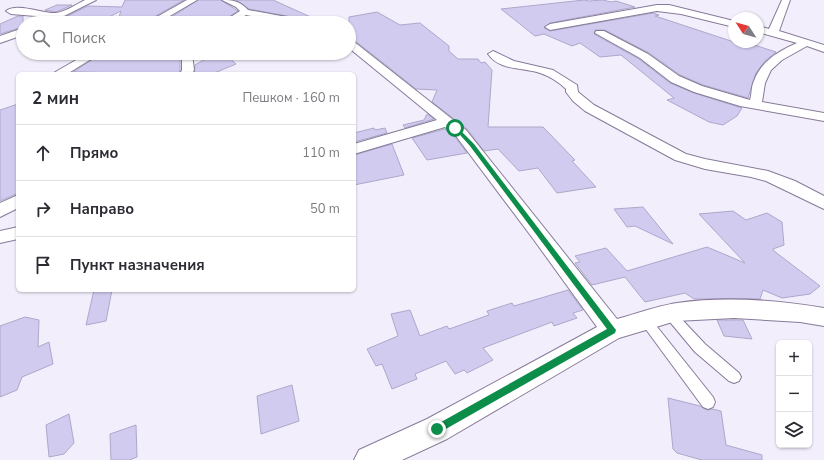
<!DOCTYPE html>
<html lang="ru">
<meta charset="utf-8">
<style>
body{margin:0;font-family:"Nunito Sans",sans-serif;background:#f7f7f7;color:#2b2b33}
.controls{position:absolute;right:12px;bottom:12px;display:grid;overflow:hidden;border-radius:6px;box-shadow:0 1px 3px #0004}
.controls button{width:36px;height:36px;display:grid;place-items:center;padding:0;border:0;border-bottom:1px solid #e1e1e2;background:#fff;color:#2b2b33;font:20px sans-serif}
.compass{position:absolute;left:728px;top:12px;width:36px;height:36px;border-radius:50%;background:#fff;box-shadow:0 1px 3px #0004;rotate:306deg}
.stop{position:absolute;width:12px;height:12px;margin:-9px;border:3px solid #0c8d4a;border-radius:50%;background:#fff}
.stop.end{background:#0c8d4a;border-color:#fff;box-shadow:0 1px 4px #0008}
.list{margin:0;padding:0;list-style:none}
h2{display:flex;justify-content:space-between;align-items:center;height:52px;margin:0;padding:0 16px;font-size:17px}
h2 small{font-size:13px;font-weight:400;color:#7c7c81}
.list li{display:grid;grid-template-columns:26px 1fr auto;gap:12px;align-items:center;box-sizing:border-box;height:56px;padding:0 16px;border-top:1px solid #e1e1e2}
.list b{display:block;font-size:15px;white-space:nowrap}
.list em{font-size:13px;font-style:normal;color:#7c7c81}
.icon{flex:none;width:22px;height:22px;fill:none;stroke:currentColor;stroke-width:2;stroke-linecap:round;stroke-linejoin:round}
.map{position:relative;flex:none;width:824px;height:460px;overflow:hidden}
.search{position:absolute;background:#fff;box-shadow:0 1px 3px #0004;left:16px;top:16px;width:340px;height:44px;display:flex;align-items:center;gap:10px;box-sizing:border-box;padding:0 14px;border-radius:22px;color:#7c7c81;font-size:15px}
.panel{position:absolute;background:#fff;box-shadow:0 1px 3px #0004;left:16px;top:72px;width:340px;height:220px;border-radius:6px}
.map>svg:first-child{display:block}
.building{fill:#d1cbef;stroke:#ada8ca}
.lines{fill:none;stroke-linecap:round;stroke-linejoin:round}
.lane-casing{stroke:#877a99;stroke-width:2}
.street-casing{stroke:#877a99;stroke-width:2}
.lane{fill:#fff;fill-rule:evenodd}
.street{fill:#fff;fill-rule:evenodd}
.route{fill:#0c8d4a}
</style>
<div class="map">
<svg width="824" height="460" viewBox="0 0 824 460">
<rect width="100%" height="100%" fill="#f3eefc"/>
<g class="building">
<path d="M125,0H184L145,22L118,20L121,11L97,23L57,21L88,6L122,7Z"/>
<path d="M198,0H221L238,11L220,23H162Z"/>
<path d="M236,0H273L324,23H309L303,19L249,9Z"/>
<path d="M584,0L589,1L603,0L611,2L616,1L635,7L550,23L544,28L550,31L653,13L659,15L655,16L734,42H745L776,52L765,61L756,73L748,98L703,85L680,75L649,53L605,30H595L594,34L639,59L670,83L694,93L742,108L737,116L723,125L709,122L667,100L674,98L621,55L600,57L580,43L572,46L544,34L535,36L501,9Z"/>
<path d="M57,5H72L56,12L45,10Z"/>
<path d="M377,12L400,25L420,23L449,46V51L458,59H478L481,63L485,62L492,70L488,127H543L575,160L572,161L596,187L557,193L538,168L519,171L498,149L484,151L467,129L432,102L437,90L416,89L354,40L349,39V17Z"/>
<path d="M18,16H23V27L0,34V24Z"/>
<path d="M246,17L280,23H236Z"/>
<path d="M102,53H180V70L179,74L73,72Z"/>
<path d="M216,53H224L236,64L212,74H194L195,65Z"/>
<path d="M18,104V193L0,201V110Z"/>
<path d="M427,114L434,119L405,128L403,125L424,120Z"/>
<path d="M374,128L375,130L385,128L387,133L354,142V133Z"/>
<path d="M445,129L455,137L467,153L427,160L412,138Z"/>
<path d="M392,144L404,175L354,185V155Z"/>
<path d="M643,207L673,244L635,226L627,227L614,209Z"/>
<path d="M733,211L746,220L767,213L782,222L784,245L773,249L774,251L820,286L810,294L782,298L763,290L760,299H694L685,293L645,302L625,277L592,285L575,263L580,262L575,256L606,248L627,271L707,247L745,263L699,214Z"/>
<path d="M94,290H112L106,321L86,325Z"/>
<path d="M568,290L583,310L573,313L577,318L554,326L552,322L483,348L493,360L467,373L464,370L455,374L446,361L415,374L417,379L392,389L382,364L376,366L367,349L398,336L391,314L410,310L420,336L447,326L449,329L489,315L487,311L512,303L514,306Z"/>
<path d="M25,317L39,320L38,347L49,342L53,364L22,377L17,390L0,397V326Z"/>
<path d="M717,320H743L752,339L724,336Z"/>
<path d="M292,385L299,421L261,434L257,396Z"/>
<path d="M668,398L700,406L707,410L712,409L721,411L726,445L762,455V460H702L677,453L673,449Z"/>
<path d="M69,414L74,443L64,454L49,457L46,425Z"/>
<path d="M136,425L137,457L129,460H111L110,434Z"/>
</g>
<g class="lines">
<defs>
<g id="lane">
<path d="M669,308L673,310L705,344L739,373L741,377L739,381L734,383L729,381L695,352L665,316L663,313L665,310Z"/>
<path d="M646,316L650,318L713,397L715,402L713,407L708,409L703,407L642,324L640,321L642,318Z"/>
</g>
<g id="street">
<path d="M85,0H96L50,23H37L48,17L11,14L6,11C16,2 44,14 56,13C65,12 77,4 85,0Z"/>
<path d="M187,0H197L158,23H146Z"/>
<path d="M222,0C233,0 240,1 248,10L303,20L308,23H288L246,15L233,23H221L240,11L236,7Z"/>
<path d="M782,0H790L779,31L824,45V52L807,46L782,60L771,70L765,83L762,102L824,113V121L740,106L694,92L671,82L640,58L595,33L596,31H604L648,54L679,76L702,86L750,100C752,94 751,87 754,81C761,61 779,51 797,43L758,32V26L769,29Z"/>
<path d="M657,5H669L734,21V27L681,14L657,11L550,30L545,27L550,24Z"/>
<path d="M23,28V35L0,43V36Z"/>
<path d="M349,40L353,41L466,130L617,319C636,314 657,306 677,303C724,296 777,300 824,308V326L800,322L734,318L676,321L619,338L447,439L402,460H354L359,450L427,419L597,327L534,240L456,136L445,127L354,154V144L437,120L349,48Z"/>
<path d="M493,51L514,61L553,70L577,85L578,92L594,105L686,154L705,159L768,171L795,181L824,196V209L766,181L751,177L705,169L675,160L585,111L573,101L566,92V89C559,82 549,76 540,73C522,67 500,71 488,54Z"/>
<path d="M88,53H101L67,74H52Z"/>
<path d="M182,53H192L194,70L192,74H180L182,70Z"/>
<path d="M18,195V208L0,217V203Z"/>
<path d="M18,227V239L0,243V231Z"/>
</g>
</defs>
<use href="#lane" class="lane-casing"/>
<use href="#street" class="street-casing"/>
<use href="#lane" class="lane"/>
<use href="#street" class="street"/>
</g>
<path class="route" d="M453,127H457L474,144L616,330L615,333L437,434L432,429L434,426L607,329L470,146Z"/>
</svg>
<div class="controls">
<button>+</button>
<button>−</button>
<button><svg class="icon" aria-label="layers" viewBox="0 0 24 24"><path d="M12 4l9 5-9 5-9-5zM3 14l9 5 9-5"/></svg></button>
</div>
<svg class="compass" viewBox="-18 -18 36 36"><path d="M0-13l5 13h-10z" fill="#e53935"/><path d="M0 13l5-13h-10z" fill="#7c7c81"/></svg>
<div class="stop" style="left:455px;top:128px"></div>
<div class="stop end" style="left:437px;top:429px"></div>
<div class="search"><svg class="icon" aria-label="search" viewBox="0 0 24 24"><circle cx="10" cy="10" r="6"/><path d="M15 15l6 6"/></svg>Поиск</div>
<section class="panel">
<h2>2 мин<small>Пешком · 160 m</small></h2>
<ul class="list">
<li><svg class="icon" aria-label="ahead" viewBox="0 0 24 24"><path d="M12 20V5M6 11l6-6 6 6"/></svg><div><b>Прямо</b></div><em>110 m</em></li>
<li><svg class="icon" aria-label="right" viewBox="0 0 24 24"><path d="M7 20v-9h11M14 6l5 5-5 5"/></svg><div><b>Направо</b></div><em>50 m</em></li>
<li><svg class="icon" aria-label="arrive" viewBox="0 0 24 24"><path d="M6 21V4h12l-3 4 3 4H6"/></svg><div><b>Пункт назначения</b></div></li>
</ul>
</section>
</div>
